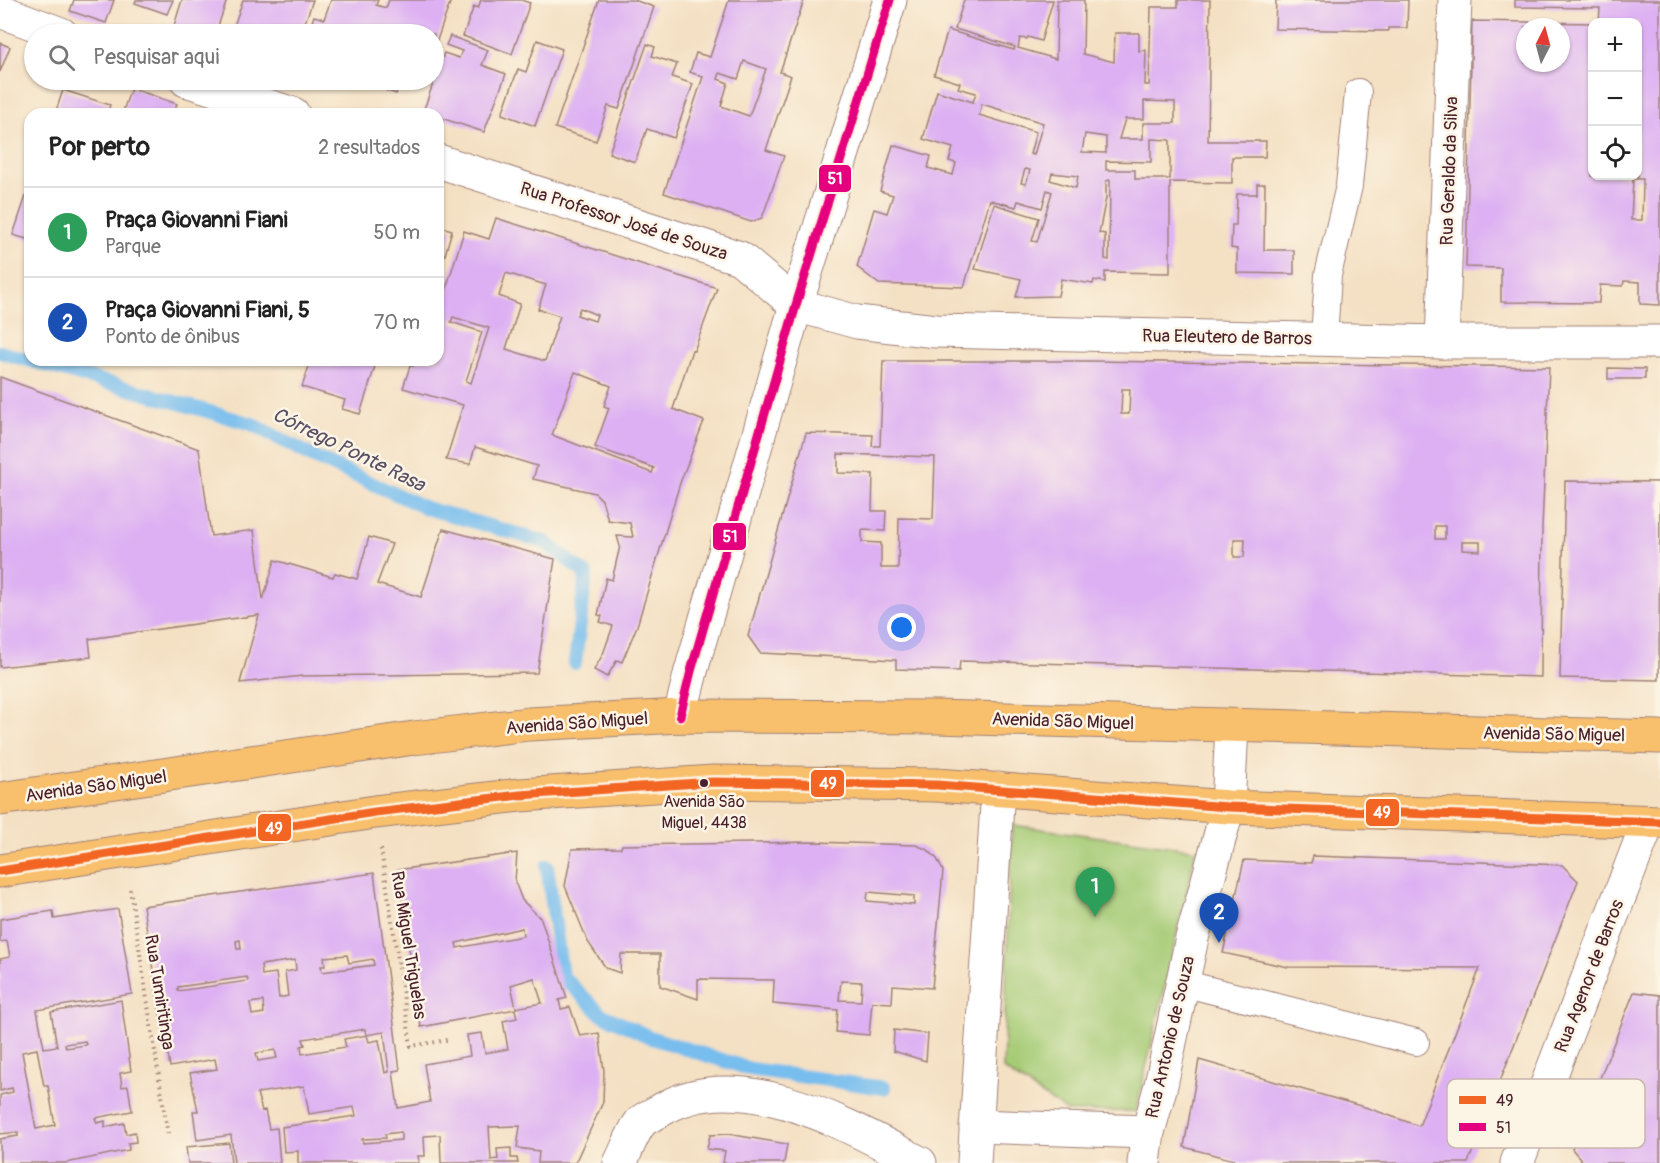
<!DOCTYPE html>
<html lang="pt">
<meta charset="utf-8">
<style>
body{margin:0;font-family:Pangolin,sans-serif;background:#f6f6f6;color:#222}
.controls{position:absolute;right:18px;top:18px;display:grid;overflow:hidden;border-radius:12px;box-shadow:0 2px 4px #0004}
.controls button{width:54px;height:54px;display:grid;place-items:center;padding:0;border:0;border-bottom:2px solid #e0e0e0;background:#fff;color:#222;font:30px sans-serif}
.compass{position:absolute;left:1516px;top:18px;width:54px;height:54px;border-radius:50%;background:#fff;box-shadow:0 2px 4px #0004;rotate:6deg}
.you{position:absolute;left:902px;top:628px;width:21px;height:21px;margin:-15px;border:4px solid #fff;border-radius:50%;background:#1a73e8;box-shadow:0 0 0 9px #1a73e833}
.badge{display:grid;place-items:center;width:39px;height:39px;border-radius:50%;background:#0f766e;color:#fff;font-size:20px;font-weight:700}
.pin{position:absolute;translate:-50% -50px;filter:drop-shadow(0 2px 3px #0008)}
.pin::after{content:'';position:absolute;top:32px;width:21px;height:18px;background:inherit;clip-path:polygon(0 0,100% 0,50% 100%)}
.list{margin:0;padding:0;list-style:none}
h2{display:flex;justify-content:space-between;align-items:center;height:78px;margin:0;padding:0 24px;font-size:26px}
h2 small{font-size:20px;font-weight:400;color:#767676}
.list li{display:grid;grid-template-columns:39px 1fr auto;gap:18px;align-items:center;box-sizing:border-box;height:90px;padding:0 24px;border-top:2px solid #e0e0e0}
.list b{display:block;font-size:22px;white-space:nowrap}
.list p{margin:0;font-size:20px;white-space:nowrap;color:#767676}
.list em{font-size:20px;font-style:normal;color:#767676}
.icon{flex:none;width:33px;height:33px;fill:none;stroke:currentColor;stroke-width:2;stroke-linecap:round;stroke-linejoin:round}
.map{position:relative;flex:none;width:1660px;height:1163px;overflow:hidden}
.search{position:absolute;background:#fff;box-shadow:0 2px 4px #0004;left:24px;top:24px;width:420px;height:66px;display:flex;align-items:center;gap:15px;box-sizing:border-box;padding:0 21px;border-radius:33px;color:#767676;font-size:22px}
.panel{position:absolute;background:#fff;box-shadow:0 2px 4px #0004;left:24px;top:108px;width:420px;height:258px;border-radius:18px}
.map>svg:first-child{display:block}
.green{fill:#a5cb75;stroke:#787550;stroke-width:1.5}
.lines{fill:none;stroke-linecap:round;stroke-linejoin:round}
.stream{stroke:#77bdee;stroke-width:14}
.building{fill:#ddb0f3;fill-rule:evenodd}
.service-casing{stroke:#9f8077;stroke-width:28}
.minor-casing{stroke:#9f8077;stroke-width:35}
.primary-casing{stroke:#9f8077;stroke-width:35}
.path{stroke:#9f8077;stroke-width:4;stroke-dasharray:1.5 4.5;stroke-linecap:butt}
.service{stroke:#fff;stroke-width:26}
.minor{stroke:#fff;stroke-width:33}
.primary{stroke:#f8bf6c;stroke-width:33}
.bus-1-casing{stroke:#fcf5e5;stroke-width:14}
.bus-2-casing{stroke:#fcf5e5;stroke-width:14}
.bus-1{stroke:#f26522;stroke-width:9}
.bus-2{stroke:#e5007d;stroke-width:9}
.bus-dot{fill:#4a1f2b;stroke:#fcf5e5;stroke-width:2}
.labels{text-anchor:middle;stroke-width:5;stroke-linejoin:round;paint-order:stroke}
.bus-label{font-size:16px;fill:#4a1f2b;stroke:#fcf5e5}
.street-label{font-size:18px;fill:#4a1f2b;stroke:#fcf5e5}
.water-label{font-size:20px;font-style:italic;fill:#584e66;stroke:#fcf5e5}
.key{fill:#fcf5e5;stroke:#c7b5ad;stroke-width:1.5}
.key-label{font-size:16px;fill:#4a1f2b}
.line-badge{stroke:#fcf5e5;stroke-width:2}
.badge-label{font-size:16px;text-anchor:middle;font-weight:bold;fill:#fff}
</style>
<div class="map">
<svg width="1660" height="1163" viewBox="0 0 1660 1163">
<rect width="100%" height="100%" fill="#fcf5e5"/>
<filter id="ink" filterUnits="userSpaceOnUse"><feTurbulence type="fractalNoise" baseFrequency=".0167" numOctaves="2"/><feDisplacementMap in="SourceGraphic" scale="12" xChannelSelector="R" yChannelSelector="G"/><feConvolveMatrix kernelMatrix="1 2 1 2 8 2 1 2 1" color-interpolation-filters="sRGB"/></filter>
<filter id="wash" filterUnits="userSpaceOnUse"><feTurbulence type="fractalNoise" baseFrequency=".008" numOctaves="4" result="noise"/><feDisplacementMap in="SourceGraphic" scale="24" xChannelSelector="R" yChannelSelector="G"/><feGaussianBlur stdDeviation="1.35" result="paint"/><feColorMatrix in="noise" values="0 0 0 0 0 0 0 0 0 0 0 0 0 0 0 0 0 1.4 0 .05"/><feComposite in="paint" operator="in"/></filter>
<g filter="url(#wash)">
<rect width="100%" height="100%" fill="#f4e0c3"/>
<path class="green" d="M1012,825L1196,850L1136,1111L1068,1112L1003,1069Z"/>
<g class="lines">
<g class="stream">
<path d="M0,352L252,424L314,457L426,508L545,542L586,574L575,663"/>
<path d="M547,866L562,976L601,1014L652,1038L750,1069L884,1088"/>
</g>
</g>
<g id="blocks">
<g class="building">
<path d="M74,0H114L106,23L70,11Z"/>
<path d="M136,0H173L167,14L135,3Z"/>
<path d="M182,0H227L217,29L221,30L219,34H191L173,29Z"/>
<path d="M243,0H313L301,34H259L234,26Z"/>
<path d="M331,0H378L376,5L386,8L389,0H451L434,49V34H308L314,16L324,19Z"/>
<path d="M481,0H521L530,3L512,54L463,36L474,6L478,8Z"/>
<path d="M599,0H634L654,7L619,109L608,106L596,141L555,128Z"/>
<path d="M729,0H804L780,72L791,76L766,150L784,156L762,218L751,222L664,193L703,77L690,72L696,53L710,57ZM744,61L766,69L749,116L721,106L728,83L718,79L720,73L738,79Z"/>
<path d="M964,0H1053L1041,41L1028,37L1027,39L1020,38L1018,48L1056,59L1057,0H1084L1083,54L1114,62L1115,33H1139V51L1146,50L1145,85H1149L1151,7H1178V0H1210L1208,141H1266L1265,157H1232V183L1170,182V273L1105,272V282L1094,280L1093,284L1061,279L1058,296L1016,297L1021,279L975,269L994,204L1039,218L1032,241L1037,242L1052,192L1047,190L1042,208L1018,201L1016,207L990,200L964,287L879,284L857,267L874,209L887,213L893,195L880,191L893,145L931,156L928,168L953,175L956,163L949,161L953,148L923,139L937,91L973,102L976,93L958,88L960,83L934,75L948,30L1014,50L1015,47L955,29ZM1144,101L1175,102V123H1143V139H1119L1125,119H1144ZM982,104L1043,123L1034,155L1030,154L1036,132L979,115ZM1085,134L1106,137V153L1082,152ZM1151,139L1170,140V179H1135V170H1106V161L1151,162ZM1025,169L1030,170L1026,184L1021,183ZM1052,173L1078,176L1076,188L1050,180ZM1110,180L1109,260L1105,259V234L1099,233L1106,198V181Z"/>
<path d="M1276,0H1408L1407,28H1388V31L1275,29Z"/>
<path d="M1515,0H1660V305L1640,304V282L1624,281L1623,286L1600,285L1599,303L1501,302V268L1466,267L1472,21L1592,23V176H1638V22H1599L1600,8L1515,7ZM1525,27H1561V63H1525ZM1633,179H1643L1642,220H1631Z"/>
<path d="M450,36L488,50L482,65L506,74L484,132L438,117V114L423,112L444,53L459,58L462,51L446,45Z"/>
<path d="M537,40L562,49L535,126L502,114L518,69L526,72Z"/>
<path d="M0,43L10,47L0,72Z"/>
<path d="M647,44L655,47L652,56L677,64L672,77L693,84L674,138L647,129L635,162L609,153Z"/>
<path d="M361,80H401L396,94L360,81Z"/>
<path d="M131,88L177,104L173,114H122Z"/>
<path d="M63,90L110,105L107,114H55Z"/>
<path d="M30,184V240L13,235Z"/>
<path d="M1257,184H1265L1264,250H1294V274L1237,273V249L1231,248L1232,225H1236L1237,194H1257Z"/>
<path d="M496,218L717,288L694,351L692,350L673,409L704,421L680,483L637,626L622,662L617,660L607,677L594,670L603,654L613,626L600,622L602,616L598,615L606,578L612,580L620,546L617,536L633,537L630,523L608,520L602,500L595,493L533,479L537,466L475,447L470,464L446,460L463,405L403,388L410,366H413L415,360H438V318L441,312H439L464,231L489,239ZM506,273L546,285L538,309L560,316L545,361L506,349L520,304L499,296ZM580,308L597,315L595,321L577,315ZM453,317L489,328L471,383L466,381L482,332L451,322ZM575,372L611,386L604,406L609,408L595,447L654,468L652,473L552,435Z"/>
<path d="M438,226L452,230L445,255L438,252Z"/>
<path d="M311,360H377L360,414L342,409L345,400L302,387Z"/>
<path d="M883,361H1089L1549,367L1542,528L1541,677L960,661L959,671L896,669V660L760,653L748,636L806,433L873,435L872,446H880ZM1122,389H1130L1129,414H1121ZM838,454L935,457L933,519L899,518L898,568H881V543L862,542V530L885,531L886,511H872L873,474L838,473ZM1435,526H1445V539H1435ZM1234,539H1245L1244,557H1234ZM1462,542H1480V551L1462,550Z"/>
<path d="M1608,368L1645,369V379H1608Z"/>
<path d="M0,377L199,449L211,536L254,530L263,600L275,560L333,577L335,573L357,579L369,537L392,544L377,584L421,597L443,529L555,559L537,673L302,676L240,683L259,615L89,639L91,657L0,667Z"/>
<path d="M1565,481L1660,482L1659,680L1560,678Z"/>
<path d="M813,842L916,845L928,850L937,859L943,871L932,988L893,985L892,1003L872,1002L869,1035L836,1032L838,1010L773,1004L774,980L698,979V999L660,986V954H621L620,973L606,968L588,942L565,886L572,849L621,848L622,845ZM868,892L914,896V905L867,901ZM841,981L862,982L861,1001L839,1000Z"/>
<path d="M517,853L515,882L522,900L541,919L567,998L559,1000L561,1009L570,1007L580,1036L599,1033L604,1071L603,1102L575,1163H538L539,1151L517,1148L520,1126L489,1127L491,1160L498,1159L497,1149L511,1148V1158H517L518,1163H441L440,1135L424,1136L425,1156H418L419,1163H298V1151L284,1152L282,1127L356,1116L354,1107L309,1114L304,1086L257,1093L262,1111L265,1110L269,1129L277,1128L280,1163H234L231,1135L197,1140L193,1111H198L190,1073L217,1069L215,1059L170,1067L164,1028H162L143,906L374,873L400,1070L393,1071L398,1108L430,1102L424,1064L470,1056L467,1035L482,1033L485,1053L508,1049L503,1021L517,1018L515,1009L421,1027L397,870ZM522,928L523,936L457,948L456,943ZM240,940L241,949H237L236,941ZM347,955L349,963L373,959L374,965L322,972L321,966H325L324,957ZM295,960L296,970L285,972L288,996L279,998L276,973L262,975L261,965ZM247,977L248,981L178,991V987ZM534,978L542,1003L516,1008L511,985ZM263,1001L264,1013L252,1015L250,1003ZM365,1029L366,1035L384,1032L389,1072L385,1073L379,1040L369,1042L367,1035L344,1039L346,1047L302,1054L301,1046L305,1045L303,1039ZM275,1050L277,1058L258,1061L256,1053ZM401,1132V1140L363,1143L362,1139L386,1138L385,1134Z"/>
<path d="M1313,856L1562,865L1578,881L1468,1163H1233L1234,1160L1184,1147L1199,1060L1368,1108L1419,1126L1480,968L1288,967L1223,953L1244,860L1311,863Z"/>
<path d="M118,909L132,994L37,1010L44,1048L57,1046L51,1012L121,1000L131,1071L120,1073L122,1087L128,1086L132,1111L95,1118L97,1123L105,1121V1127L124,1123L126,1134L135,1132L136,1142L128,1143L129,1150L66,1163H0V1139L18,1136V1132L0,1134V1095L13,1092L12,1088L0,1091V959L10,957L7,941L0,942V919L53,911L54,919ZM85,1041L86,1045L66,1048L65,1044ZM37,1049L44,1086H48L55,1125L36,1129L22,1052Z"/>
<path d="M1634,992L1660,995V1163H1584L1572,1149Z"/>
<path d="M894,1030L928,1034L926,1061L893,1051Z"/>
<path d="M728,1134L787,1144L784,1163H723L725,1151L707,1149L710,1135Z"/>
<path d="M229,1143L231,1163H188L186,1147Z"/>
</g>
</g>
</g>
<g filter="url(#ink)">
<use href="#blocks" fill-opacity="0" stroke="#9f8077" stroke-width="1.5"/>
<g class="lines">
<defs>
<g id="service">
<path d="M1324,339L1328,275L1349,186L1358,92"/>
<path d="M1182,983L1416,1042"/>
</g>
<g id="minor">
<path d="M0,11L61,34"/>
<path d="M186,80L293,114"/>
<path d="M438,161L740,258L796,305L857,322L936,331L1442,342H1660"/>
<path d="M1442,342L1455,0"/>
<path d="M680,716L691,671L796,305L890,0"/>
<path d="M976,1126L1148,1132"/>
<path d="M620,1163C626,1152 633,1131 641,1122C646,1117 655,1114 661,1110C739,1062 849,1126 920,1163"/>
<path d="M974,1163L998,789"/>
<path d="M1144,1163L1148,1132L1161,1085L1192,938L1228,807L1232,726"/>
<path d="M1517,1163L1648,822"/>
</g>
<g id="primary">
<path d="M0,799L414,738L529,724L680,716L937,717L1660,737"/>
<path d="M0,871L375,812L520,795L713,782L937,785L1228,807L1660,822"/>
</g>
</defs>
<use href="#service" class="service-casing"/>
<use href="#minor" class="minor-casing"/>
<use href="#primary" class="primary-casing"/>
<g class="path">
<path d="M381,849L411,1046L448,1040"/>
<path d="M130,889L168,1135"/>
</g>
<use href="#service" class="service"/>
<use href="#minor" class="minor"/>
<use href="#primary" class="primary"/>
<defs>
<path id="bus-1" d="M0,871L375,812L520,795L713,782L937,785L1228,807L1660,822"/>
<path id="bus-2" d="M680,716L691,671L796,305L890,0"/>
</defs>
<use href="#bus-1" class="bus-1-casing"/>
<use href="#bus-2" class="bus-2-casing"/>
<use href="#bus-1" class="bus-1"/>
<use href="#bus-2" class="bus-2"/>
</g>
</g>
<circle class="bus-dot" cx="704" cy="783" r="5"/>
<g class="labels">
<g class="bus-label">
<text x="704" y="807">Avenida São<tspan x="704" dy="21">Miguel, 4438</tspan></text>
</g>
<g class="street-label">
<text transform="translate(1449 171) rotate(-88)" y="6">Rua Geraldo da Silva</text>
<text transform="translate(624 221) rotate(18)" y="6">Rua Professor José de Souza</text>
<text transform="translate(1227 337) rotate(1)" y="6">Rua Eleutero de Barros</text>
<text transform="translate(1063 721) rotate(2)" y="6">Avenida São Miguel</text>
<text transform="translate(577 723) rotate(-4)" y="6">Avenida São Miguel</text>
<text transform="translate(1554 734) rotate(1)" y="6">Avenida São Miguel</text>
<text transform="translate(96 786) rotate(-8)" y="6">Avenida São Miguel</text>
<text transform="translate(409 945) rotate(81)" y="6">Rua Miguel Triguelas</text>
<text transform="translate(1589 976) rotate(-69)" y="6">Rua Agenor de Barros</text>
<text transform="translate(160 992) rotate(81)" y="6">Rua Tumiritinga</text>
<text transform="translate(1170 1037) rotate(-77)" y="6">Rua Antonio de Souza</text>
</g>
<g class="water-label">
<text transform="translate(349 449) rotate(26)" y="7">Córrego Ponte Rasa</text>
</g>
</g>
<rect x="1447" y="1079" width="198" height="69" rx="9" class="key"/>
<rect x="1459" y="1096" width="27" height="8" fill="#f26522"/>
<rect x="1459" y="1123" width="27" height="8" fill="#e5007d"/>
<g class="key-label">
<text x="1496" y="1106">49</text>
<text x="1496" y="1133">51</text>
</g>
<g class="line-badge">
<rect x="818" y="164" width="34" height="29" rx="6" fill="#e5007d"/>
<rect x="712" y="522" width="35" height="29" rx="6" fill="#e5007d"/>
<rect x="810" y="769" width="35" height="29" rx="6" fill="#f26522"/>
<rect x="1365" y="798" width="35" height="29" rx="6" fill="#f26522"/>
<rect x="257" y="813" width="35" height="29" rx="6" fill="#f26522"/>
</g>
<g class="badge-label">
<text x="835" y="184">51</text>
<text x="730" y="542">51</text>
<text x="828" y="789">49</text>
<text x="1382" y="818">49</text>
<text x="274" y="834">49</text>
</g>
</svg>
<div class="controls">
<button>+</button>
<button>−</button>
<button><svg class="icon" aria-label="locate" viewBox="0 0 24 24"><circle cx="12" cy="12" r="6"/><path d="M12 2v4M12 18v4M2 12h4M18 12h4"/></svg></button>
</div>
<svg class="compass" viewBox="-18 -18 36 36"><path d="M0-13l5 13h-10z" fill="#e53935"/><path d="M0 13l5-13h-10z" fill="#767676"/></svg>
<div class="you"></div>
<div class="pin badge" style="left:1095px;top:917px;background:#2e9e5b">1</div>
<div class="pin badge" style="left:1219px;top:943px;background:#1a4fb4">2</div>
<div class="search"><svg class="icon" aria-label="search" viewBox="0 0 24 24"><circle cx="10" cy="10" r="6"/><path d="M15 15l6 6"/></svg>Pesquisar aqui</div>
<section class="panel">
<h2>Por perto<small>2 resultados</small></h2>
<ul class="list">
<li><span class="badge" style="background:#2e9e5b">1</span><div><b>Praça Giovanni Fiani</b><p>Parque</p></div><em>50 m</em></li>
<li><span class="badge" style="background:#1a4fb4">2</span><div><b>Praça Giovanni Fiani, 5</b><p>Ponto de ônibus</p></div><em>70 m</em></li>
</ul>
</section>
</div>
